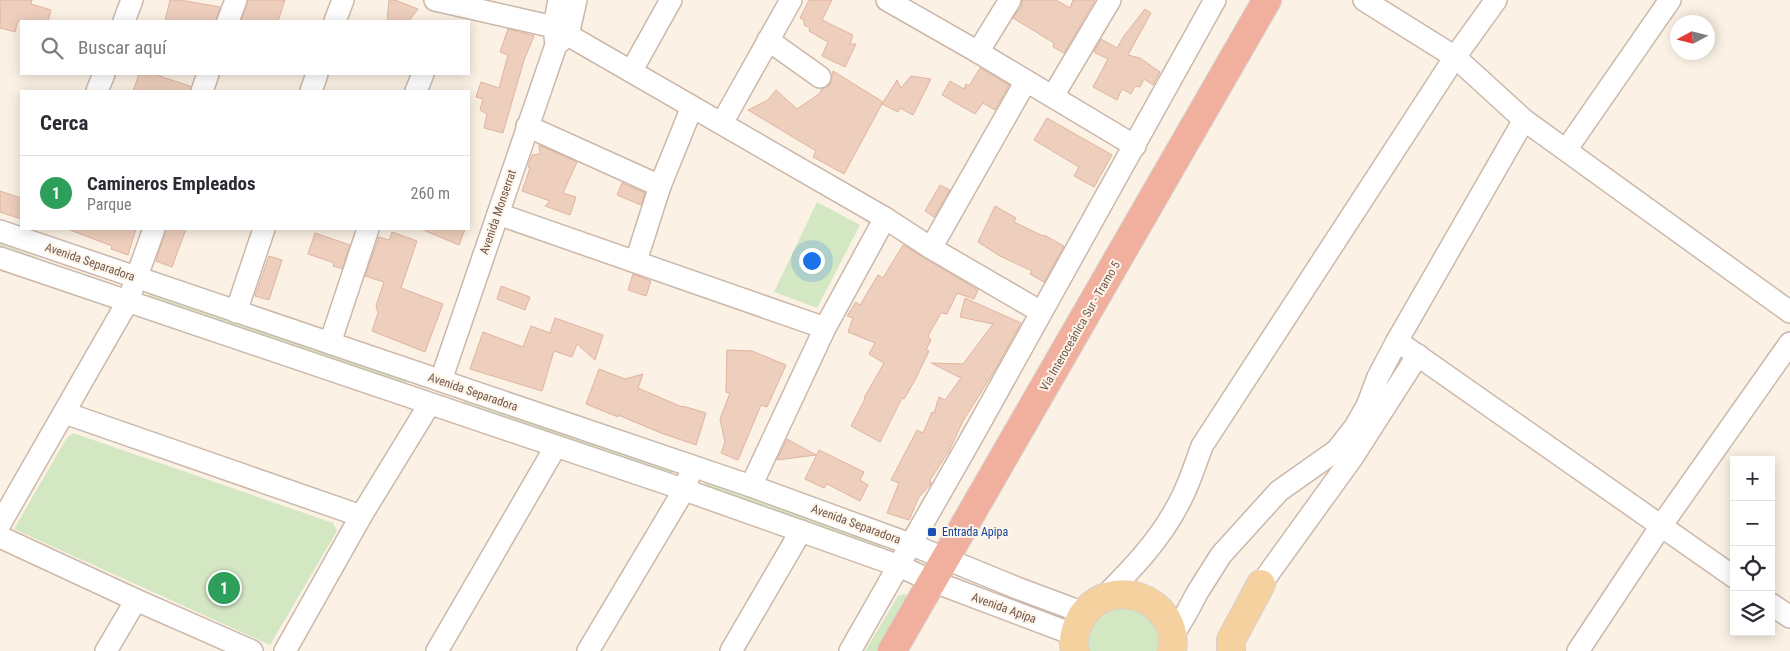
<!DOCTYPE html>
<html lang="es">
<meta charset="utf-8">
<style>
body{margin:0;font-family:"Roboto Condensed",sans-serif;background:#f7f7f7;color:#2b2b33}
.controls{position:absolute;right:15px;bottom:15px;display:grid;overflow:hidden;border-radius:0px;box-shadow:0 2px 12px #0003}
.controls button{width:45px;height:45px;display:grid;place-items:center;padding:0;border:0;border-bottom:1px solid #e1e1e2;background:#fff;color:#2b2b33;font:25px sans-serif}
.compass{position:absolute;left:1670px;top:15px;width:45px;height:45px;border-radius:50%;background:#fff;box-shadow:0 2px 12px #0003;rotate:263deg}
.you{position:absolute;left:811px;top:260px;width:18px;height:18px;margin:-12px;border:4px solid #fff;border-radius:50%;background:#1a73e8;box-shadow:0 0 0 8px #1a73e833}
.badge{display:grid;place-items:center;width:32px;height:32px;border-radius:50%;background:#dd6951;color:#fff;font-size:16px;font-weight:700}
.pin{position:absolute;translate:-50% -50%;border:2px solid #fff;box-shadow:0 1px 5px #0006}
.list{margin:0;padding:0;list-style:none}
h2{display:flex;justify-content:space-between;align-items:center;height:65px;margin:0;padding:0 20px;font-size:21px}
h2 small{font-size:16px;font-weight:400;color:#7c7c81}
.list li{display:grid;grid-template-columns:32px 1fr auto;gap:15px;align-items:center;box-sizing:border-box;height:75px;padding:0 20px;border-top:1px solid #e1e1e2}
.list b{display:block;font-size:19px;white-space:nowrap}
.list p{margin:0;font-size:16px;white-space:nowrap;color:#7c7c81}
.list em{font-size:16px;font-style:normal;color:#7c7c81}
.icon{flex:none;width:28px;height:28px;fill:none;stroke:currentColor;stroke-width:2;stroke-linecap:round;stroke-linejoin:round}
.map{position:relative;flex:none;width:1790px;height:651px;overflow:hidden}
.search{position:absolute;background:#fff;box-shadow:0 2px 12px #0003;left:20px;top:20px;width:450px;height:55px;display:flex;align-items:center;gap:12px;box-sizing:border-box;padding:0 18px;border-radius:0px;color:#7c7c81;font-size:19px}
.panel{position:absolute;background:#fff;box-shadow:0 2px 12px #0003;left:20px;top:90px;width:450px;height:140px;border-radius:0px}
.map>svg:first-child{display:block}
.green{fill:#d4e7c3}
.building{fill:#eecebd;stroke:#e0b49f}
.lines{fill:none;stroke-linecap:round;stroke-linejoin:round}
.minor-casing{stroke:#cbb8ab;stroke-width:24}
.major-casing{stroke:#d7d0cd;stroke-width:30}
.highway-casing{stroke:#d7d0cd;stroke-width:30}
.minor{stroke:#fff;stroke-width:21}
.major{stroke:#f5d1a0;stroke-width:28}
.highway{stroke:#f1b09e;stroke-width:28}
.transit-dot{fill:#1a4fb4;stroke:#fef5ea;stroke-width:2}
.labels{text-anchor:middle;stroke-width:4;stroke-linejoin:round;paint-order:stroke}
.street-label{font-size:12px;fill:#71574b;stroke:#fef5ea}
.transit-label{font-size:12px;fill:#164399;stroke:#fef5ea;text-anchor:start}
</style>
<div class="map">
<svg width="1790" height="651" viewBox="0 0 1790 651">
<rect width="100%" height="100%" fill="#fbf1e4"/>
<g class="green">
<path d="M817,202L860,225L817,308L774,292Z"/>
<path d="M0,244L37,257L36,261L0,248Z"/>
<path d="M149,293L408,379L406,388L147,298Z"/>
<path d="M464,401L673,471L671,476L462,406Z"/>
<path d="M73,433L333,523L337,531L270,645L14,529L66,439Z"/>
<path d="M706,482L882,545L879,550L703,487Z"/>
<path d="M905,594L910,598L879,651H865L898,596Z"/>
<path d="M1118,608H1129L1140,611L1156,626L1161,651H1088C1088,628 1095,616 1118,608Z"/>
</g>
<g class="building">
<path d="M0,0H32L31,4L51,10L48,21H18L15,32L0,28Z"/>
<path d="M170,0H180L220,7L216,21H165Z"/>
<path d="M248,0H285L278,21H241Z"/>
<path d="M389,0H395L418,9L409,21H387Z"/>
<path d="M809,0H832L822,20L853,35L850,44H856L845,67L822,56L828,42L809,31L810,28L804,25V20L800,18Z"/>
<path d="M1022,0H1056L1070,8L1073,0H1095L1064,53L1053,47L1054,43L1013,18L1021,7Z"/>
<path d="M1145,9L1151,13L1128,55L1140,58L1160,72L1153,85L1144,79L1140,87L1135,86L1131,94L1122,89L1117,100L1093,87L1108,59L1094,52L1101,39L1117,48L1124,36Z"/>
<path d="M508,29L534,36L524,60L503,133L484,128L487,114L480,110L483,99L476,97L481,82L499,88L508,55L500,52Z"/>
<path d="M980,68L1009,85L995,110L983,103L975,114L942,95L950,81L964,89L966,84L969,86Z"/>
<path d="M833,71L883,102L844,174L813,157L816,151L748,110L768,100L776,90L797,109L819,94L822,89L830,85Z"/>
<path d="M139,74H153L190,86V91H133Z"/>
<path d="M911,76L931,79L913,115L900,108L898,112L882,104L897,80L901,88Z"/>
<path d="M1047,118L1112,155L1094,187L1074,176L1079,167L1034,140Z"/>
<path d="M539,145L577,162L563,193L576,197L570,215L545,206L550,201L522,191L530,168L528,167L532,155L540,154Z"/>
<path d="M622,183L645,193L641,205L617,195Z"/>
<path d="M940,185L950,190L934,217L925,211Z"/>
<path d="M0,191L21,198V219L0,212Z"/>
<path d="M995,206L1016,218L1014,222L1043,236L1044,235L1064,246L1044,282L1030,274L1032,271L1000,256L978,242Z"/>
<path d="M71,229H136L128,255L111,249L112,246L70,230Z"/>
<path d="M166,229H186L172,267L156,261Z"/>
<path d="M421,229H465L459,245Z"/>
<path d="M392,232L417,241L401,288L443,304L425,352L372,331L378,313L376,306L384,282L365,276L379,237L389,240Z"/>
<path d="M315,233L350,245L342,269L333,266L334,263L308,254Z"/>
<path d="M903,245L978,290L974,299L957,293L947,314L941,313L928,336L931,340L926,350L929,351L914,382L904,399L902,398L880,442L851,426L865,399L864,398L884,363L869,354L875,343L848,332L853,318L847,316L856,302L860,305L878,275L883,278Z"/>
<path d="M269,256L282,260L269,300L255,296Z"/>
<path d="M633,274L651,281L646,296L628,290Z"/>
<path d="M501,286L530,297L525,310L497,299Z"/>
<path d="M965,298L1021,323L995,370L963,421L949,451L930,480L931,484L919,497L909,520L887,513L899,483L891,480L917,430L923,433L932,412L934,413L939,397L945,400L961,378L931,363L963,364L993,324L960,317Z"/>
<path d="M555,318L603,335L595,360L577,344L572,357L554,351L542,391L470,369L483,332L523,347L531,326L550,333Z"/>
<path d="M727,350L752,351L786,365L767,407L761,405L738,460L721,453L725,442L720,419L730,393L726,392Z"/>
<path d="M599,369L625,379L643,374L638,388L682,407L683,406L706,413L696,445L661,433L618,415V417L586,404Z"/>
<path d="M787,439L816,455L777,460Z"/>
<path d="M819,450L864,472L860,480L868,485L860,501L827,484L824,488L805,479Z"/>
</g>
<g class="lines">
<defs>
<g id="minor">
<path d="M435,0L554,27L885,218L931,248L1041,312"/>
<path d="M887,0L978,52L1135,146"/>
<path d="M1364,0L1455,57L1524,120L1790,312"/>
<path d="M124,21L132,0"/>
<path d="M228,21L236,0"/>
<path d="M335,21L343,0"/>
<path d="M768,40L820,77"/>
<path d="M557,44L568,35L576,0"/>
<path d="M978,52L1010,0"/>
<path d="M632,70L671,0"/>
<path d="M97,91L104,74"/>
<path d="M202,91L208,74"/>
<path d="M311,91L317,74"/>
<path d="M416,91L423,74"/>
<path d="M1053,96L1110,0"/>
<path d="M722,123L791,0"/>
<path d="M527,126L660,186"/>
<path d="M1566,150L1670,0"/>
<path d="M498,214L825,328"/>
<path d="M0,231L751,486L910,544L1017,588L1084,613"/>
<path d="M931,248L1026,81"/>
<path d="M0,258L668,484L899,566L932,581L1075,635"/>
<path d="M636,261L660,186L692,107"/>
<path d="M236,312L264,229"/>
<path d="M1397,341L1734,577"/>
<path d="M330,343L368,229"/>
<path d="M441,380L556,45L554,27L559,0"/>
<path d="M65,413L361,516"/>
<path d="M751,486L825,328L885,218"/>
<path d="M0,524L128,301L154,229"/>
<path d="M0,537L136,600L252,651"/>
<path d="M1261,584L1352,458L1418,355"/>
<path d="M1103,598C1132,569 1160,540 1179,503C1189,485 1195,465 1202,446L1455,57L1496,0"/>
<path d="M1771,604L1790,617"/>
<path d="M1172,637L1187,612L1197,593L1221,555L1279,491L1337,450L1355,427L1367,406L1378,377L1397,341L1524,120"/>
<path d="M106,651L136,600"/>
<path d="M285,651L361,516L429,405"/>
<path d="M437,651L556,446"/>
<path d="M588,651L684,490L688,479"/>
<path d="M731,651L801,531"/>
<path d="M850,651L976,430L1215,0"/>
<path d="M1578,651L1661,526L1790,343"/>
</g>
<g id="major">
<path d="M1075,651C1072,640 1076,627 1081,618C1109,572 1181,599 1172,651"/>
<path d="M1231,651V640L1261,584"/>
</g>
<path id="highway" d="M892,651L1267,0"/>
</defs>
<use href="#minor" class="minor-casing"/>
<use href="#major" class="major-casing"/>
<use href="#highway" class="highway-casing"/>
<use href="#minor" class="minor"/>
<use href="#major" class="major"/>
<use href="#highway" class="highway"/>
</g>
<rect class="transit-dot" x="927" y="527" width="10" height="10" rx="2.5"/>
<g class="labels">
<g class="street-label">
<text transform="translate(498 212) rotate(-71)" y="4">Avenida Monserrat</text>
<text transform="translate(90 262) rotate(19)" y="4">Avenida Separadora</text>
<text transform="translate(1080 326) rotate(-60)" y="4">Vía Interoceánica Sur - Tramo 5</text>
<text transform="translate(473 392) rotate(19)" y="4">Avenida Separadora</text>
<text transform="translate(856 524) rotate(20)" y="4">Avenida Separadora</text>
<text transform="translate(1004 608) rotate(20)" y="4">Avenida Apipa</text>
</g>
<g class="transit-label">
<text x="942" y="536">Entrada Apipa</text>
</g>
</g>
</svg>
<div class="controls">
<button>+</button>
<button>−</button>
<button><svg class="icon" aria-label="locate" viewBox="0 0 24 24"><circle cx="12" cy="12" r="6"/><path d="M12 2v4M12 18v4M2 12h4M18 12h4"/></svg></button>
<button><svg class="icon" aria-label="layers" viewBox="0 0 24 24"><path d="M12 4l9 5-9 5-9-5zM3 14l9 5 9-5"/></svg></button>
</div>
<svg class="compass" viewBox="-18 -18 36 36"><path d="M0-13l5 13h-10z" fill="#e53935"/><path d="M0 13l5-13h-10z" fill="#7c7c81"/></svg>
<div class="you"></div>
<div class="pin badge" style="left:224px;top:588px;background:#2e9e5b">1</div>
<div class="search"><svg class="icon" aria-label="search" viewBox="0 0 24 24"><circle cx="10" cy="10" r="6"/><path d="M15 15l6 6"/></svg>Buscar aquí</div>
<section class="panel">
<h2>Cerca<small></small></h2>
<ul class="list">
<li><span class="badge" style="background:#2e9e5b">1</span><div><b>Camineros Empleados</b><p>Parque</p></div><em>260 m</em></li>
</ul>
</section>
</div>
